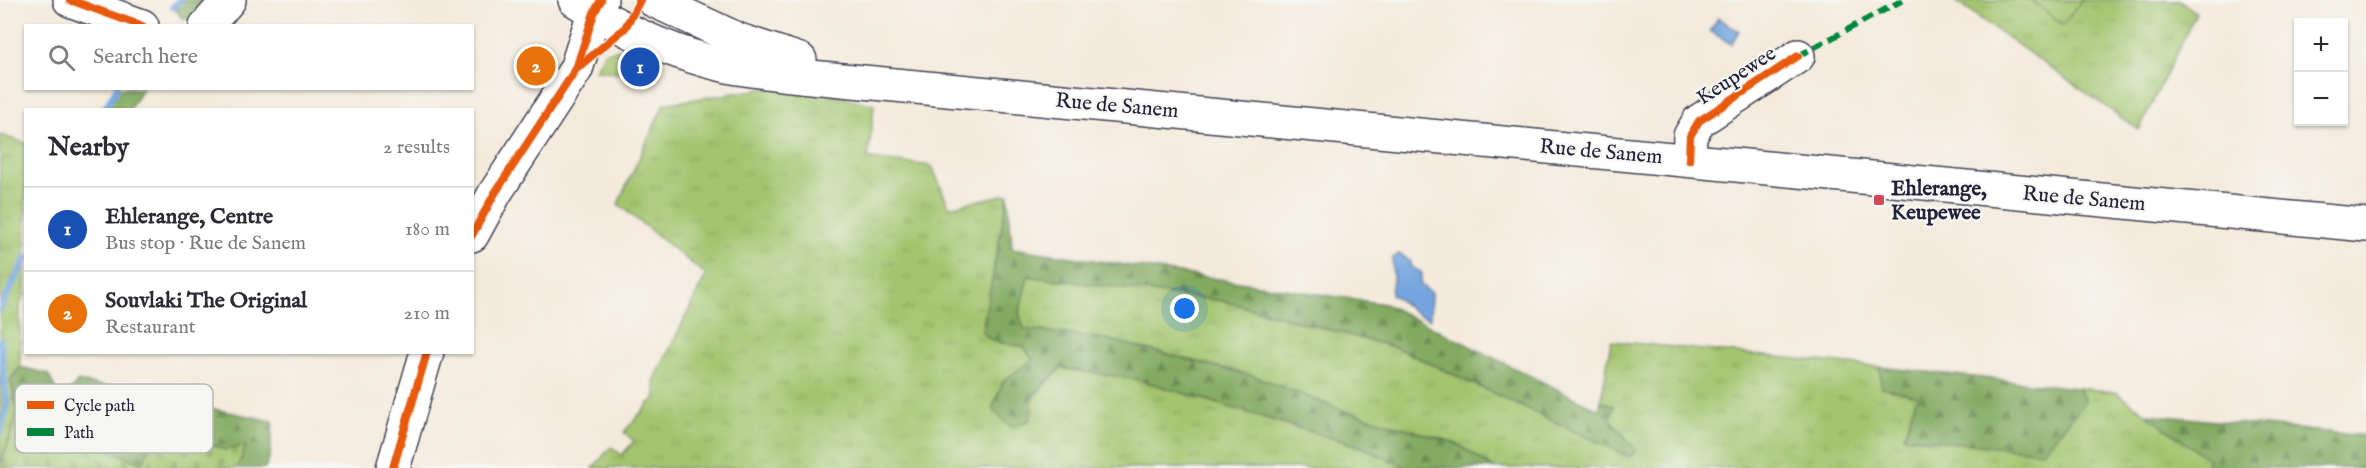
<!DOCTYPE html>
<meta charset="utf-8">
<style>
body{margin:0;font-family:"IM FELL English",serif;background:#f7f7f7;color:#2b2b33}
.controls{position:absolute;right:18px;top:18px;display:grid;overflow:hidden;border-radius:0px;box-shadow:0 2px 4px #0004}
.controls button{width:54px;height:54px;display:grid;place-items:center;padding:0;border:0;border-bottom:2px solid #e1e1e2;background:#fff;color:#2b2b33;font:30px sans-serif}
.you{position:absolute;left:1185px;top:309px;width:21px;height:21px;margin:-15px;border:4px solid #fff;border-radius:50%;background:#1a73e8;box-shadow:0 0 0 9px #1a73e833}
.badge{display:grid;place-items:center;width:39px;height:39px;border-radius:50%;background:#b45309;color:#fff;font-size:20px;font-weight:700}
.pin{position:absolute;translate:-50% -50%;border:3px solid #fff;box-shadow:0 2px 6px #0006}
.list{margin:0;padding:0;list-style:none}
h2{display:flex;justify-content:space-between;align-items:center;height:78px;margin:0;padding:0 24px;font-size:26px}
h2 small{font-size:20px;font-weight:400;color:#7c7c81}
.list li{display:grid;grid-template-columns:39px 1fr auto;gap:18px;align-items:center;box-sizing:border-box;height:84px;padding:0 24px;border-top:2px solid #e1e1e2}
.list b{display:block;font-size:22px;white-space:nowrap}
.list p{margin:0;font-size:20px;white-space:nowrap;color:#7c7c81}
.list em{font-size:20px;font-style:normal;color:#7c7c81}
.icon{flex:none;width:33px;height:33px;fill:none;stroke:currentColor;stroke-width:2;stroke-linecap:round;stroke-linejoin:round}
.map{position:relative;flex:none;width:2366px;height:468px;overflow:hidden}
.search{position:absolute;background:#fff;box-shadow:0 2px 4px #0004;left:24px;top:24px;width:450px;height:66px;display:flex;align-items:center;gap:15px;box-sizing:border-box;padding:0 21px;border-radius:0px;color:#7c7c81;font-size:22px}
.panel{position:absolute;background:#fff;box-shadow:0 2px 4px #0004;left:24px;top:108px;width:450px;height:246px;border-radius:0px}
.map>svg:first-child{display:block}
.grass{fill:url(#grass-tufts);stroke:#627454;stroke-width:1.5}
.forest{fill:url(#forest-firs);stroke:#52664e;stroke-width:1.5}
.cemetery{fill:url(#cemetery-stones);stroke:#627454;stroke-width:1.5}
.pitch{fill:#a3c56e;stroke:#627454;stroke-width:1.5}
.water{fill:#75a5df;stroke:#4c648d;stroke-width:1.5}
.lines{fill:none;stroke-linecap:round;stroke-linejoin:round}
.stream{stroke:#75a5df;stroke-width:7}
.minor-casing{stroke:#414053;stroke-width:36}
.major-casing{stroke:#414053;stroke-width:36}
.minor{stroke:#fff;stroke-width:33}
.major{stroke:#fff;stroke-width:33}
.quiet{stroke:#00873e;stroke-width:6;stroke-dasharray:12 6;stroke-linecap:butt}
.cycleway-casing{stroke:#f6f6f2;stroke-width:11}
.cycleway{stroke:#e8590c;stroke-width:8}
.poi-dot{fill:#d1495b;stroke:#f6f6f2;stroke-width:2}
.labels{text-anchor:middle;stroke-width:4.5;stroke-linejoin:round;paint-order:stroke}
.street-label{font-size:21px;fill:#22223b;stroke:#f6f6f2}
.poi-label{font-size:21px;font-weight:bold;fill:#22223b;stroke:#f6f6f2;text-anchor:start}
.key{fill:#f6f6f2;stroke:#b6b6bb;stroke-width:1.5}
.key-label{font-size:16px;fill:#22223b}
</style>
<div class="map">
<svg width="2366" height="468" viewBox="0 0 2366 468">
<defs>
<pattern id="grass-tufts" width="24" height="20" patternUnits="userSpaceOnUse" patternTransform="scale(1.5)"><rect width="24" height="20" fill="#a3c56e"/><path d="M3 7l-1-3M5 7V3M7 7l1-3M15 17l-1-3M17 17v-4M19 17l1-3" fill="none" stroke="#8ca960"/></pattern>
<pattern id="forest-firs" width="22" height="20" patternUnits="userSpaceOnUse" patternTransform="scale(1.5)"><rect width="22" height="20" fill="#82aa61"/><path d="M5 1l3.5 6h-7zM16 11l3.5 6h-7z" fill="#6a8a51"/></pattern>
<pattern id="cemetery-stones" width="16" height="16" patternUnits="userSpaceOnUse" patternTransform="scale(1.5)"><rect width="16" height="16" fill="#a3c56e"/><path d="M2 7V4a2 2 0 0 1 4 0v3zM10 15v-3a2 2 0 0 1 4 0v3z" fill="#8ca960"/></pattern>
</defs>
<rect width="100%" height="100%" fill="#f6f6f2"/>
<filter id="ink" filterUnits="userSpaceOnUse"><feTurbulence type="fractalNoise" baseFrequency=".0167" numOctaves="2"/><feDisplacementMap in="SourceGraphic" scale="12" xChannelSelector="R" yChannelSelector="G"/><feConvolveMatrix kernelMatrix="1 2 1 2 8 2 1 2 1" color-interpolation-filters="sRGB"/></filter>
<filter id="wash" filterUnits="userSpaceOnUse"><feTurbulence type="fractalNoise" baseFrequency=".008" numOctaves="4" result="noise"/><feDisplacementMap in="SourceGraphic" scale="24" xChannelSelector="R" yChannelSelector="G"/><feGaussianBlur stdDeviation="1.35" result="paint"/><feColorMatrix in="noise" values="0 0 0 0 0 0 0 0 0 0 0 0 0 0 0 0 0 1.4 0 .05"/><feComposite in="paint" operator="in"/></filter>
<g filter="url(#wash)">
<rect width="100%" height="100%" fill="#f3eada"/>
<g class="grass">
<path d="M1960,0H2180L2196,13L2139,130L1957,2Z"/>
<path d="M620,49L662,62L658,77L595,70L606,52Z"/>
<path d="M794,84L874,105L868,159L932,166L949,207L1008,194L982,332L992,341L1024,346L1033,360L1004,380L1033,396L1061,368L1140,380L1362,447L1407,468H593L611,447L622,455L634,441L624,432L656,396L654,381L706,275L618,204L664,104Z"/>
<path d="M0,135L26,143L25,294L20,305V367L10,380L18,411L0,465Z"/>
<path d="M1028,276L1223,301L1397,348L1580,434L1636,450L1610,419L1614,406L1601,401L1611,341L1880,367L1881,387L1917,396L1904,436L2086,401L2077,388L2116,392L2210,460L2205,468H1494L1456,443L1345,411L1254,376L1106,339L1024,329L1019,314Z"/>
</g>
<g class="forest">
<path d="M180,0H215L197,19H183L173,7Z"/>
<path d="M117,89V88L142,89L130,109H104Z"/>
<path d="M1008,194L1012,248L1385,304L1599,410L1601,401L1614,406L1610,419L1636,450L1630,457L1397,348L1223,301L1028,276L1019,314L1024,329L1106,339L1254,376L1345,411L1456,443L1494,468H1407L1362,447L1140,380L1061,368L1033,396L1030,420L1011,427L992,409L1004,380L1033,360L1024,347L992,341L982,332Z"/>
<path d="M20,367L48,374L62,402L78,381L273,421L270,456L265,468H239L237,467L246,446L224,450L161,423L142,464L18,411L10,380Z"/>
<path d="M1880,367L2077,388L2086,401L2043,452L1904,437L1917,396L1881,387Z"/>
<path d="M2146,414L2366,436V468H2205L2209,460Z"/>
</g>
<path class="cemetery" d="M18,411L142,464L161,423L224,450L246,446L237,467L239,468H0Z"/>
<path class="pitch" d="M2031,0H2082L2063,25Z"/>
<g class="water">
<path d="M1718,18L1739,31L1731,44L1710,31Z"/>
<path d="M1399,254L1411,261L1410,266L1422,273L1420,284L1431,293L1430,319C1414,315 1405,303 1391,294L1393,279L1392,259Z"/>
</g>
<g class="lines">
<g class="stream">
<path d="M173,7L180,0"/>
<path d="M104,110L117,88"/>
<path d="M0,309L26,258"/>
<path d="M0,341L7,407L0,432"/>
</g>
</g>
</g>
<g filter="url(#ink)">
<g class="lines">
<defs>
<g id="minor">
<path d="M70,0L142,26"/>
<path d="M206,26L229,0"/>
<path d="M1689,160L1690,136L1699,121L1798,56"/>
</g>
<g id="major">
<path d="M575,0C621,30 674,54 727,66C751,71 776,73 800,76L2366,225"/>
<path d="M653,0L739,40L800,60"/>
<path d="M472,235L495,193L576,69L594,13L601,0"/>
<path d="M393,468L427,352"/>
</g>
</defs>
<use href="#minor" class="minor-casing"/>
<use href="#major" class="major-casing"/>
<use href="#minor" class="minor"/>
<use href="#major" class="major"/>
<path class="quiet" d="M1798,56L1903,0"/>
<defs>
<g id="cycleway">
<path d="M70,0L142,26"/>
<path d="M576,69L625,28L640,0"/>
<path d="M1689,160L1690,136L1699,121L1798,56"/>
<path d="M472,235L495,193L576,69L594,13L601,0"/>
<path d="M393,468L427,352"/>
</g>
</defs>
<use href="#cycleway" class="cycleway-casing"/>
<use href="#cycleway" class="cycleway"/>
</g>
</g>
<rect class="poi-dot" x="1873" y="194" width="12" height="12" rx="3"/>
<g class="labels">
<g class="street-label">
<text transform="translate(1736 75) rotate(-33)" y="7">Keupewee</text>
<text transform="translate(1117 105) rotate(5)" y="7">Rue de Sanem</text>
<text transform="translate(1601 151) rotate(5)" y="7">Rue de Sanem</text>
<text transform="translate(2084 198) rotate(5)" y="7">Rue de Sanem</text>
</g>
<g class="poi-label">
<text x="1891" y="195">Ehlerange,<tspan x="1891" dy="24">Keupewee</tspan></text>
</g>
</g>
<rect x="15" y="384" width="198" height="69" rx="9" class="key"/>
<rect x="27" y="401" width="27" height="8" fill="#e8590c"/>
<rect x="27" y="428" width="27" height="8" fill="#00873e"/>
<g class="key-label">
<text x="64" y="411">Cycle path</text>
<text x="64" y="438">Path</text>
</g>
</svg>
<div class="controls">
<button>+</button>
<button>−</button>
</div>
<div class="you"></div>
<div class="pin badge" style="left:640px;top:67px;background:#1a4fb4">1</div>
<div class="pin badge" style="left:536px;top:66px;background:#e8710a">2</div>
<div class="search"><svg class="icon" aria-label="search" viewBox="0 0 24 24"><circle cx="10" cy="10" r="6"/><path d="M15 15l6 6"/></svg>Search here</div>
<section class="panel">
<h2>Nearby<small>2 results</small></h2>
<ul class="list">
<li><span class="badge" style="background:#1a4fb4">1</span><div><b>Ehlerange, Centre</b><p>Bus stop · Rue de Sanem</p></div><em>180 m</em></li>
<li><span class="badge" style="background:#e8710a">2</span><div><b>Souvlaki The Original</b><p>Restaurant</p></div><em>210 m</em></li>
</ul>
</section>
</div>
